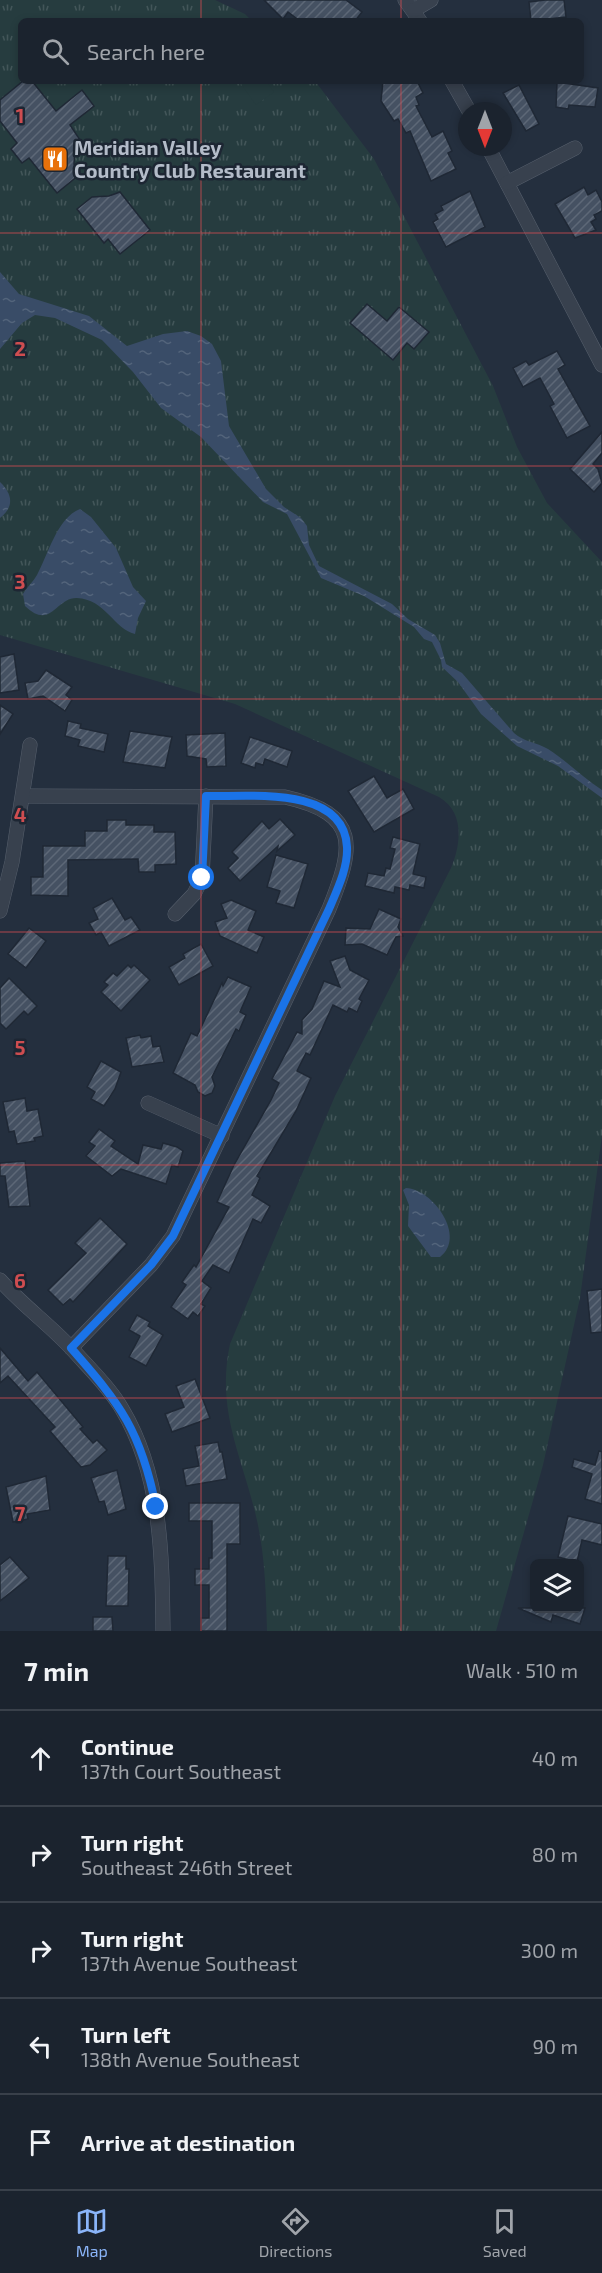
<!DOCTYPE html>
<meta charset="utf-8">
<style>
body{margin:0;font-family:"Exo 2",sans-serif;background:#242b36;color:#f1f3f6}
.controls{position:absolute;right:18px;bottom:18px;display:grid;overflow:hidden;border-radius:9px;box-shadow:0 3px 9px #0003}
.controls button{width:54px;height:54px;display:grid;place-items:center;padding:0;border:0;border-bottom:2px solid #39404a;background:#1b232e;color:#f1f3f6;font:30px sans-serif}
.compass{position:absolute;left:458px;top:102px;width:54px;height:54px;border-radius:50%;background:#1b232e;box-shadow:0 3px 9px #0003;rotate:180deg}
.stop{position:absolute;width:18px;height:18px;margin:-14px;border:4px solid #1a73e8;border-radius:50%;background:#fff}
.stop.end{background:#1a73e8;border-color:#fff;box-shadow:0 2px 6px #0008}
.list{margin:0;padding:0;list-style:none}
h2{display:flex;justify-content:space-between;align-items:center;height:78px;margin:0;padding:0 24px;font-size:26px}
h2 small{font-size:20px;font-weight:400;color:#a0a4aa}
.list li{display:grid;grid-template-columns:39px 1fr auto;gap:18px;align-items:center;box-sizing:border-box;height:96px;padding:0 24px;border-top:2px solid #39404a}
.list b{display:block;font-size:22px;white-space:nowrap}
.list p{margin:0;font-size:20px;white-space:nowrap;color:#a0a4aa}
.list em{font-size:20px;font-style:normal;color:#a0a4aa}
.icon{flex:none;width:33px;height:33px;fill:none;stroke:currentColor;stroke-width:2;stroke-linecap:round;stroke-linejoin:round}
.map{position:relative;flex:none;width:602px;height:1631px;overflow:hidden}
.search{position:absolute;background:#1b232e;box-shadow:0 3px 9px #0003;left:18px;right:18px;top:18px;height:66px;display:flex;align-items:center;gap:15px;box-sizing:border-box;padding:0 21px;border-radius:9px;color:#a0a4aa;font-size:22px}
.sheet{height:558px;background:#1b232e}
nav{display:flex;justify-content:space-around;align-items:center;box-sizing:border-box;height:84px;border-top:2px solid #39404a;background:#1b232e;font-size:16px;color:#a0a4aa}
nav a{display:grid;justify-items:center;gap:3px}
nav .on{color:#8ab4f8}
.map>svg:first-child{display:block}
.grass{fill:url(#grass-tufts)}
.park{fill:#263c3f}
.water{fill:url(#water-ripples)}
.building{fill:url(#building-hatch);stroke:#1f2835;stroke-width:1.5}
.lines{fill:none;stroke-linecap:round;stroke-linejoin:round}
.minor-casing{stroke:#565f6c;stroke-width:15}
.minor{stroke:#38414e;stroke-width:14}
.route{stroke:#1a73e8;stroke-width:8}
.grid{fill:none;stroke:#ce4d50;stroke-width:1.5;stroke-opacity:0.55}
.labels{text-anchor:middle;stroke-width:5;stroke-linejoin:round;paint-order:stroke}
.poi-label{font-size:20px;font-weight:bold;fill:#b4bcc9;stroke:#1d2633;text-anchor:start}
.grid-label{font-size:20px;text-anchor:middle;font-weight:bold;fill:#ce4d50;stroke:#1d2633;stroke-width:5;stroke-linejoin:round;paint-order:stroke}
</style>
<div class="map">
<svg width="602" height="1631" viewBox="0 0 602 1631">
<defs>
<pattern id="grass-tufts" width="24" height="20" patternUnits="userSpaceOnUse" patternTransform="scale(1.5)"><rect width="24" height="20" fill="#263c3f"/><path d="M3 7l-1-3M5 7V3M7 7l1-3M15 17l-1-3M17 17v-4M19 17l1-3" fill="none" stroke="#435659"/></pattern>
<pattern id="water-ripples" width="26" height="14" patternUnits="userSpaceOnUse" patternTransform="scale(1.5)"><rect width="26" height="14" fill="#394c67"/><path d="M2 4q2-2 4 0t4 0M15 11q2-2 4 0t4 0" fill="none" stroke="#53647b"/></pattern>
<pattern id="building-hatch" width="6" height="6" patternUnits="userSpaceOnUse" patternTransform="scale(1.5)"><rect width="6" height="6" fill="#455162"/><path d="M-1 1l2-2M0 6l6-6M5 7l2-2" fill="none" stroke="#5d6877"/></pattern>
</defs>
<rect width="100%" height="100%" fill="#242f3e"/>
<path class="grass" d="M0,0H215L245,14L252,21H21V81H315L374,159L493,386L517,447L547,503L602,562V1135L580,1298L543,1465L496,1631H267C266,1592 265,1554 256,1516C241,1454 216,1410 230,1344L335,1096L451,868C461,844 465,812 439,797L235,704L0,635Z"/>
<path class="park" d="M239,81H266L274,92L256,105Z"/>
<g class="water">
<path d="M0,272L19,294L89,316L127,346L163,334L187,331L201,336L212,344L221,361L229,426L266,489L284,507L301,518L307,526L309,545L319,566L392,604L408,619L435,635L440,643L446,664L462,673L514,733C524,742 536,742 548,749C567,761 583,778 602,790V798L558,766L517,746L481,714L458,682L442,667L441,660L432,642L424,639L414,627L364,596L321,578L287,514L263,502L201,437L161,408L133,372L102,340L55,318L35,315L22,323L0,349Z"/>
<path d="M0,482C12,494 15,506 0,518Z"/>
<path d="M80,509L91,517L116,548L133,587L146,601L138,618L135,634C114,629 105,599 77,598C56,597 51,631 25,606L23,594C27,587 33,582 37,575C48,555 57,518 80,509Z"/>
<path d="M406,1188C433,1189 467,1237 440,1257H431L408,1226L409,1205L403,1190Z"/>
</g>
<g class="building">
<path d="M264,0H346L362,12L355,21H300L288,12L283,19Z"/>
<path d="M545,0H564L566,17L531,21L529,2Z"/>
<path d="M23,81H32L56,111L82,90L94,106L70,125L82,143L75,149L74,164L80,174L57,193L29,158L22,163L11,149L17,143L0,121V100Z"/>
<path d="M383,81H417L423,93L416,97L419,105L416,106L432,137L443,131L452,151L448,153L456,169L431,181L410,131L406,133L398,119L394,121L381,101Z"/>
<path d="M557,82L598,88L595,107L569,105L568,109L556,107Z"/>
<path d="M519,85L539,124L526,131L503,93Z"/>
<path d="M584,187L588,195L596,190L602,202V211L594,215L596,219L591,222L596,230L575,238L555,204Z"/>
<path d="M470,191L485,227L446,247L433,222L438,219L435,214L443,210L441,206Z"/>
<path d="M120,192L150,230L120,254L108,239L104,243L77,209L92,197L109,196Z"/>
<path d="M367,304L387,321L399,307L429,332L414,349L407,343L393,360L350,323Z"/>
<path d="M557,351L565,365L558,369L590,426L567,438L550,406L554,404L540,378L523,387L513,368L526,361L529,365Z"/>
<path d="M602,432V453L593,464L598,469L602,483L594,492L570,469Z"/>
<path d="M14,654L19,690L0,693V657Z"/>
<path d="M46,670L72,687L66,695L72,700L65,711L43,696L28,699L25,683L38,681Z"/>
<path d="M0,705L13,714L0,734Z"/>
<path d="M68,721L81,724L80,728L108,734L104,752L78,746L80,740L65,736Z"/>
<path d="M130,731L172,737L165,768L123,762Z"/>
<path d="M225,733L226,766L207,767L206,759L187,756L186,735Z"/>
<path d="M250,737L292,751L287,767L265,759L263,765L256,763L255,768L241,763Z"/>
<path d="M374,776L387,798L403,789L414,809L374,832L348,791Z"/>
<path d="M280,819L295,835L277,851L278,846L240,881L228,868L238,858L232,852L262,821L269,829Z"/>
<path d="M107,820H126V825H154V832H175L176,864L155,865V872H139L138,859L68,860V896L31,895V877H43V846H85V831H107Z"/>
<path d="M393,837L420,844L413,874L426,877L424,888L410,885L409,890L395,887L394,893L365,886L368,873L384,876L386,868L390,869L395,849L390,848Z"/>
<path d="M276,855L308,864L294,908L276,903L280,891L267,887Z"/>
<path d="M112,898L125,920L131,917L140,930L109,946L101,932L96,935L89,923L98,919L93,908Z"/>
<path d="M231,900L256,911L248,930L264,937L257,953L220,936L215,922L227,918L221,904Z"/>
<path d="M379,909L401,919L398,927L403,936L396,937L387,955L362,944L345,945L346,928L370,929Z"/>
<path d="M29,928L46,941L26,968L8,954Z"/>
<path d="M201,944L213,966L179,985L169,967L185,958L183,954Z"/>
<path d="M345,956L350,970L369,980L359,999L362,1001L357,1012L349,1008L347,1012L333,1005L310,1055L306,1053L297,1071L311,1078L296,1111L257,1176L260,1178L252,1195L270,1206L261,1223L253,1219L229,1273L213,1265L202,1281L211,1288L201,1304L205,1306L198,1316L193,1312L188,1319L171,1307L186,1285L182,1282L194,1265L196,1267L229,1207L217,1202L234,1165L271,1100L279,1083L272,1079L297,1032L302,1034V1020L312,1009L324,981L340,987L330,961Z"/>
<path d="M128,965L131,968L134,965L150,980L121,1011L101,992L108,985L104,982L113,973L117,976Z"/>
<path d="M228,977L251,987L240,1012L246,1015L239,1031L236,1029L212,1077L215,1086L212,1093L205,1096L198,1092L195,1085L173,1073L191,1033L197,1036L222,983L223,986Z"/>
<path d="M9,978L37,1006L28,1015L24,1011L6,1029L0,1023V988Z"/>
<path d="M140,1035L141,1038L151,1036L153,1047L160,1046L164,1062L132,1067L126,1038Z"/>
<path d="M101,1061L121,1072L115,1089L104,1106L91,1099L95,1092L87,1087Z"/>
<path d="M25,1098L27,1111L38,1109L43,1136L34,1138L35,1141L17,1144L14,1131L9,1132L3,1102Z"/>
<path d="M99,1129L115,1141L111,1146L138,1164L143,1145L161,1149L163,1143L177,1147L183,1151L178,1167L172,1165L166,1184L121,1169L112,1176L86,1156L95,1146L89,1142Z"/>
<path d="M25,1161L30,1206L9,1207L5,1176H0V1163Z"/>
<path d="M100,1218L127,1244L73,1302L70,1299L63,1305L48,1290L86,1253L75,1243Z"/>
<path d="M602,1289V1332L591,1333L587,1291Z"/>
<path d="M137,1315L150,1322L148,1326L163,1335L146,1366L129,1357L140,1336L129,1330Z"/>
<path d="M0,1348L28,1381L37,1372L83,1427L80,1429L93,1443L97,1440L107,1450L90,1465L81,1467L50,1431L55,1427L8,1376L0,1383Z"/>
<path d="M195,1379L210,1418L172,1432L165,1414L184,1407L176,1386Z"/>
<path d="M218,1442L220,1452H222L227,1479L186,1486L183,1469L199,1466L195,1446Z"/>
<path d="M599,1451L602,1452V1504L585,1499L592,1474L572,1467L574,1459L595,1465Z"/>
<path d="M117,1470L126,1509L108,1515L104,1501L99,1502L91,1478Z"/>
<path d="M46,1476L50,1510L27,1514L28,1519L13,1522L6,1487Z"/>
<path d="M189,1503H240V1544H227V1631H201V1618H209V1585H195V1569H209V1558H212V1521H189Z"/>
<path d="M568,1516L602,1524V1545L582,1540L577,1562L558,1557Z"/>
<path d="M108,1556H126V1569H129L128,1606H106Z"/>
<path d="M10,1557L29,1578L0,1601V1565Z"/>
<path d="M518,1608H585L580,1624L553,1615L551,1622Z"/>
<path d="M93,1617H112L113,1631H93Z"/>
</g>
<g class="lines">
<defs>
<g id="minor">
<path d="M405,0L420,21"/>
<path d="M414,10L431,0"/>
<path d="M452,81L469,111"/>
<path d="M488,147L602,365"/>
<path d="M507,183L575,148"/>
<path d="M23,796L285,797C361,814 354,847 329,909L173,1236L151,1265L71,1348"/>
<path d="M0,911L12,862L30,745"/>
<path d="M175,914L194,894L202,878L206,796"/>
<path d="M148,1103L222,1136"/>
<path d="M0,1280C22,1305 50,1325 73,1350C89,1368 110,1388 122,1409C162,1476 162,1556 163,1631"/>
</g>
</defs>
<use href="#minor" class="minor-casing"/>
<use href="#minor" class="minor"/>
</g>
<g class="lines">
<path class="route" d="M156,1507C141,1431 121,1405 71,1348L151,1265L173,1236L329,909C337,890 348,868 347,847C344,785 248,797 206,796L202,878"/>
</g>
<path class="grid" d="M201,0V21M401,0V21M201,81V1631M401,81V1631M0,233H602M0,466H602M0,699H602M0,932H602M0,1165H602M0,1398H602"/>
<defs>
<symbol id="restaurant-square" viewBox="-11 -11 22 22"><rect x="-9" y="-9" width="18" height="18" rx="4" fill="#e8710a" stroke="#1d2633"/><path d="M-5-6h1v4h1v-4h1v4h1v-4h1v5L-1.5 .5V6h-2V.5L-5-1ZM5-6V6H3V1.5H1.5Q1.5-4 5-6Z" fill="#fff"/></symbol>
</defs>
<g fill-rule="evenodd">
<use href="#restaurant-square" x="40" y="144" width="30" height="30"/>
</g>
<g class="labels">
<g class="poi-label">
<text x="74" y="155">Meridian Valley<tspan x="74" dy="23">Country Club Restaurant</tspan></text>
</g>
</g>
<g class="grid-label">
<text x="20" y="123">1</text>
<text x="20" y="356">2</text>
<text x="20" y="589">3</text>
<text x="20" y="822">4</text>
<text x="20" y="1055">5</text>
<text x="20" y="1288">6</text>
<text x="20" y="1521">7</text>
</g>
</svg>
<div class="controls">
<button><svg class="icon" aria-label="layers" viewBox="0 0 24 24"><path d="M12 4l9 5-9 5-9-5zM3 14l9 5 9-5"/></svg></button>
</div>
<svg class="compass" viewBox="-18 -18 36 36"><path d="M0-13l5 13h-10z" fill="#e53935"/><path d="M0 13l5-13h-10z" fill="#a0a4aa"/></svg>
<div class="stop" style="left:202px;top:878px"></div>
<div class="stop end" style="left:156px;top:1507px"></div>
<div class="search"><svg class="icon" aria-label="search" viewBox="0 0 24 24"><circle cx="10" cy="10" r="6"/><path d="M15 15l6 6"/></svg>Search here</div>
</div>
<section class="sheet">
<h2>7 min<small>Walk · 510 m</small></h2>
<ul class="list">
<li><svg class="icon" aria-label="ahead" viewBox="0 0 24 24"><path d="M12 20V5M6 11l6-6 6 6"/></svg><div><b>Continue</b><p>137th Court Southeast</p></div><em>40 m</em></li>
<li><svg class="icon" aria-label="right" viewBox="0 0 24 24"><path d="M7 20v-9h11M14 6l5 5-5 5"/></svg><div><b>Turn right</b><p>Southeast 246th Street</p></div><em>80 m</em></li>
<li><svg class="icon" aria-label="right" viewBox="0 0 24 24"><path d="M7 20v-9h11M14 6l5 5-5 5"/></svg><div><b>Turn right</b><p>137th Avenue Southeast</p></div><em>300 m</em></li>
<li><svg class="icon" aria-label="left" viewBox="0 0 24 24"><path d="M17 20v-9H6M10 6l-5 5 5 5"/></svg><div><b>Turn left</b><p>138th Avenue Southeast</p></div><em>90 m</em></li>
<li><svg class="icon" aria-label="arrive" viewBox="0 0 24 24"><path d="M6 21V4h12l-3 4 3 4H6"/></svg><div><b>Arrive at destination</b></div></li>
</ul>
</section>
<nav>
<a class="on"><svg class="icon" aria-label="map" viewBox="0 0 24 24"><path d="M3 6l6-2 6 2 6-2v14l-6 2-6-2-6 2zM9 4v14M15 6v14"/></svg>Map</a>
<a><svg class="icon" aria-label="directions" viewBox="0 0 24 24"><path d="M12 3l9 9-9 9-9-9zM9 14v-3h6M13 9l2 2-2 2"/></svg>Directions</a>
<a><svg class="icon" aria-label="saved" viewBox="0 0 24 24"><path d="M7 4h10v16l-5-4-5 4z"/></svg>Saved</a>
</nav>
